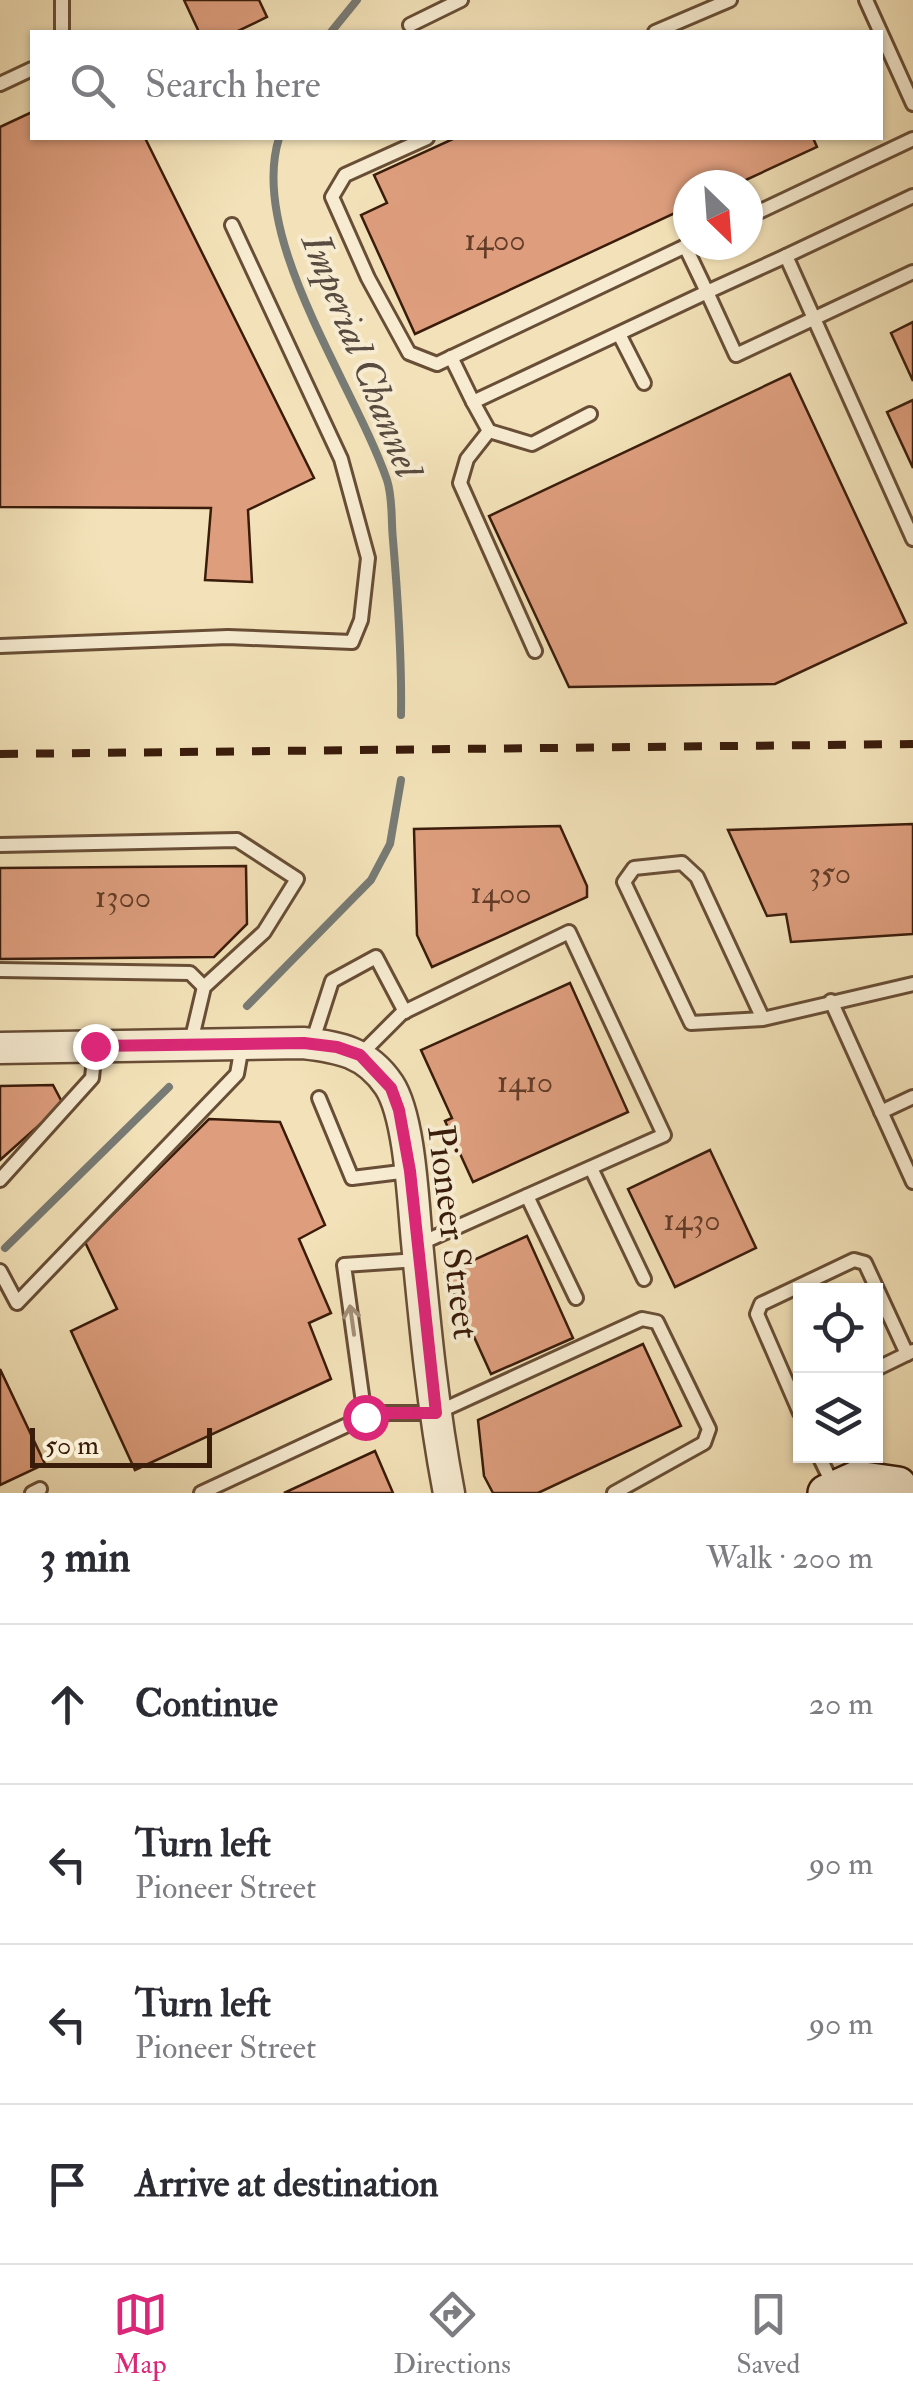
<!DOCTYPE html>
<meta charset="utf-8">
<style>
body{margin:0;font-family:"IM FELL Double Pica",serif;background:#f7f7f7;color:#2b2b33}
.controls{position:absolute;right:30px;bottom:30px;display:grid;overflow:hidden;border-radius:0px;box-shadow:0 2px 8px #0004}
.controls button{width:90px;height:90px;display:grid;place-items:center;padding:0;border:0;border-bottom:2px solid #e1e1e2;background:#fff;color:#2b2b33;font:50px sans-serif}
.compass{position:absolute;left:673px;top:170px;width:90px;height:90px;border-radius:50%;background:#fff;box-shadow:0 2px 8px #0004;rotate:155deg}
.scale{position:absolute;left:30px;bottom:25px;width:182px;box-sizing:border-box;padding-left:10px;border:5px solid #3a1c0b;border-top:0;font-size:28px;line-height:35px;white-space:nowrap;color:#3a1c0b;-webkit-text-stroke:8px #f7ecd2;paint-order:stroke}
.stop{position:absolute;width:30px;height:30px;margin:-22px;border:8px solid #db2777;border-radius:50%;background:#fff}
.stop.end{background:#db2777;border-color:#fff;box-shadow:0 2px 10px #0008}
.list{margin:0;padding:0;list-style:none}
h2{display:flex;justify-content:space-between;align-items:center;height:130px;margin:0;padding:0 40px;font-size:42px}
h2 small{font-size:32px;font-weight:400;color:#7c7c81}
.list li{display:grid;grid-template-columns:65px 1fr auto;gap:30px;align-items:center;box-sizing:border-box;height:160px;padding:0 40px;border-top:2px solid #e1e1e2}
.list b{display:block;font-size:38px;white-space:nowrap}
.list p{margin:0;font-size:32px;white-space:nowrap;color:#7c7c81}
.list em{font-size:32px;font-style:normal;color:#7c7c81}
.icon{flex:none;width:55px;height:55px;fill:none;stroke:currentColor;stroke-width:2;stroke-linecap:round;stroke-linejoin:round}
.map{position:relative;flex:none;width:913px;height:1493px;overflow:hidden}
.search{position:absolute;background:#fff;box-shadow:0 2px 8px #0004;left:30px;right:30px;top:30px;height:110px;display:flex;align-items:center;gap:25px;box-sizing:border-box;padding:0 35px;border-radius:0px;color:#7c7c81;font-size:38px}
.sheet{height:770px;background:#fff}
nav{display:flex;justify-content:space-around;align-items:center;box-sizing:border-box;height:140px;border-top:2px solid #e1e1e2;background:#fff;font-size:28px;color:#7c7c81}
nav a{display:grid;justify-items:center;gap:5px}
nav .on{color:#db2777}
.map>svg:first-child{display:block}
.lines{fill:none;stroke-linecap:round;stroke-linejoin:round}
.stream{stroke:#787b75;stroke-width:8}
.building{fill:#de9e7e;stroke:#3a1c0b;stroke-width:2.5}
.service-casing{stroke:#684e36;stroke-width:18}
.tertiary-casing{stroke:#684e36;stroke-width:35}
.secondary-casing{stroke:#3a1c0b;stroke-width:40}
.service{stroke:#f7ecd2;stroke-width:12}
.tertiary{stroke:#f7ecd2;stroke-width:30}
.secondary{stroke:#f7ecd2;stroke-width:35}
.rail{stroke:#3a1c0b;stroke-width:8;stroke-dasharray:18 18;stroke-linecap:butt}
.oneway{stroke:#a28e78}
.route{stroke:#db2777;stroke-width:12}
.labels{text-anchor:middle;stroke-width:8;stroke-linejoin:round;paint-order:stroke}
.number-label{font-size:32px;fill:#633c28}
.street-label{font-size:38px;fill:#3a1c0b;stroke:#f7ecd2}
.water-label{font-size:40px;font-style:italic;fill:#594b40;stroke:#f7ecd2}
</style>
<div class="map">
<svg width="913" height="1493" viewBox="0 0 913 1493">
<rect width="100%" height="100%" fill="#f3e2b9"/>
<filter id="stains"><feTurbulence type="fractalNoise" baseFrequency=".002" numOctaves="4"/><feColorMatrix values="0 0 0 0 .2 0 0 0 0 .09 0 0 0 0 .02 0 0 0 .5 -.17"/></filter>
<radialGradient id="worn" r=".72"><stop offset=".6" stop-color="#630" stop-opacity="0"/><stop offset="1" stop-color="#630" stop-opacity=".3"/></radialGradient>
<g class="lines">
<g class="stream">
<path d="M331,32L357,0"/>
<path d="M279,138C248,238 354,384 387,480C393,498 391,521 393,540C398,599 402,656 401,715"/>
<path d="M247,1006L371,880L390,844L401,780"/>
<path d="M5,1248L169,1087"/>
</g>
</g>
<g class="building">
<path d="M184,0H259L267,17L236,32H199Z"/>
<path d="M32,112V138H145L314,478L248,510L252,582L205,580L211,508L0,507V127Z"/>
<path d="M455,138H813L817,147L735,185H688V207L415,334L361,215L387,203L374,175Z"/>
<path d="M913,322V381L891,333Z"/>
<path d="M790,374L906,623L775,684L569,687L489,516Z"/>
<path d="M913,400V468L887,412Z"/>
<path d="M913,824V934L791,942L786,914L767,916L728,830Z"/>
<path d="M560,826L587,886V897L432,967L417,935L414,829Z"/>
<path d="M246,866L247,924L214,957L0,959V868Z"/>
<path d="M570,983L628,1112L473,1182L445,1121L452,1118L421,1050Z"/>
<path d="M53,1085L63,1104L0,1160V1086Z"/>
<path d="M209,1119L280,1122L325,1225L299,1239L331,1313L309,1323L331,1379L135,1470L71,1331L117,1309L85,1242Z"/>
<path d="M710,1150L756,1248L675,1287L628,1189Z"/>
<path d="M527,1236L573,1338L491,1374L445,1273Z"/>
<path d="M643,1344L681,1426L538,1493H493L484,1476L478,1420Z"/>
<path d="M0,1369L45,1464L0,1485Z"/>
<path d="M375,1451L393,1493H284Z"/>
</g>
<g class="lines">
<defs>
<g id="service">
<path d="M62,0V32"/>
<path d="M866,0L913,104"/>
<path d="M410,25L461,0"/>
<path d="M655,32L730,0"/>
<path d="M0,84L32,69"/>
<path d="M427,138L345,175L332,197L368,278L409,353L437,364L688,245"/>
<path d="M913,196L786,256L913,539"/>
<path d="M748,217L913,139"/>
<path d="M685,246L707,292L786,256"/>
<path d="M619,334L644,383"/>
<path d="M451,357L473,402L707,292L736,355L913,272"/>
<path d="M473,402L489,431L467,459L460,483L535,651"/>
<path d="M489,431L532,444L590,414"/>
<path d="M0,646L228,637L352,642L361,620L368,558L341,459L232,225"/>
<path d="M0,845L237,840L297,879L264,932L204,987L191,1042"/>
<path d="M0,970L190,973L204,987"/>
<path d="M831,1001L913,1182"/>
<path d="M763,1019L691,1023L624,882L634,868L682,863L697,877L763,1019L913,984"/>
<path d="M312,1043L332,981L376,957L405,1012"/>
<path d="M360,1055L402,1013L569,932L664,1135L419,1244"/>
<path d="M319,1098L352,1178L409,1171"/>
<path d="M881,1112L913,1097"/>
<path d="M591,1168L644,1279"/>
<path d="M0,1180L92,1078L95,1048"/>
<path d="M527,1196L576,1298"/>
<path d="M0,1271L17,1303L237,1074L242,1046"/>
<path d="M876,1369L913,1351"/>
<path d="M800,1413L757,1314L761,1304L854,1260L865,1263L907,1354"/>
<path d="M365,1417L344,1265L418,1260"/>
<path d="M819,1456L833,1485"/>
<path d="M32,1493L40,1489"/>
<path d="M201,1493L373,1413H436L642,1319L657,1322L709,1429L704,1443L614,1493"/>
</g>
<path id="tertiary" d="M0,1048L303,1043C339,1047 367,1052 389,1085C410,1117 413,1202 417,1242C425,1326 433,1410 449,1493"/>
<path id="secondary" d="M826,1493L857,1479L898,1485"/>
</defs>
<use href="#service" class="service-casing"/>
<use href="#tertiary" class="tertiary-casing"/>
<use href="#secondary" class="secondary-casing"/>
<use href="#service" class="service"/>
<use href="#tertiary" class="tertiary"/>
<use href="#secondary" class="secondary"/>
<path class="rail" d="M0,754L913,744"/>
</g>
<defs><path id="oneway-shaft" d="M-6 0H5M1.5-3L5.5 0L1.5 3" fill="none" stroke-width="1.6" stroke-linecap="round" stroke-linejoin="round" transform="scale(2.5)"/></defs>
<use class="oneway" href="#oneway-shaft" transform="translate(352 1320) rotate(-98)"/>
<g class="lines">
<path class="route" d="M95,1046L304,1043L337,1047L360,1055L391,1088L399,1110L410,1171L436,1413H374L365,1417"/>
</g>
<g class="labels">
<g class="number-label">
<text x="495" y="250">1400</text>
<text x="830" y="883">350</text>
<text x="501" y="903">1400</text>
<text x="123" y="907">1300</text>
<text x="525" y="1092">1410</text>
<text x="692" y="1230">1430</text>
</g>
<g class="street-label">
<text transform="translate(454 1232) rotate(83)" y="13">Pioneer Street</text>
</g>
<g class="water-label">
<text transform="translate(363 355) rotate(68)" y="14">Imperial Channel</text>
</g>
</g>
<rect width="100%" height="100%" filter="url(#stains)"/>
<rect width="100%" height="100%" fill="url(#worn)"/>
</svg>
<div class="controls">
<button><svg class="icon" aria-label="locate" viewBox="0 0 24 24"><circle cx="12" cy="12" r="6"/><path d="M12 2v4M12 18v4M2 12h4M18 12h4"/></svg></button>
<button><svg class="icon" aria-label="layers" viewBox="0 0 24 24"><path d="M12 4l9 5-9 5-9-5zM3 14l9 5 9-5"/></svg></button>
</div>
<svg class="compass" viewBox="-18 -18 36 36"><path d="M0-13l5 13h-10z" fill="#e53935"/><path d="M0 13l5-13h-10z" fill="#7c7c81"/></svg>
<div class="scale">50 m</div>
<div class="stop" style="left:365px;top:1417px"></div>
<div class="stop end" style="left:95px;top:1046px"></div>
<div class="search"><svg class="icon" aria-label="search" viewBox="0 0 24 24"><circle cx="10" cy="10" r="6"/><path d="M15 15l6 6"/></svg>Search here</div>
</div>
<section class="sheet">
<h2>3 min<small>Walk · 200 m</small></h2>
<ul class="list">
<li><svg class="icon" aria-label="ahead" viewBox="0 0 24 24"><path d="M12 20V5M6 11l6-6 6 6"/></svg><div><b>Continue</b></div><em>20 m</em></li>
<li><svg class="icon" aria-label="left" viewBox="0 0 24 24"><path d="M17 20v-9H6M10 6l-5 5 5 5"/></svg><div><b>Turn left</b><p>Pioneer Street</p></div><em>90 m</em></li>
<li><svg class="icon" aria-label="left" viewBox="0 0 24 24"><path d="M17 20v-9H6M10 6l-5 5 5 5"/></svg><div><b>Turn left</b><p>Pioneer Street</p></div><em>90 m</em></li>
<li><svg class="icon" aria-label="arrive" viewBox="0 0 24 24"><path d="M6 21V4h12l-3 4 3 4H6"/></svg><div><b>Arrive at destination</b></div></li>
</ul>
</section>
<nav>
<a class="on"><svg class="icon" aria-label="map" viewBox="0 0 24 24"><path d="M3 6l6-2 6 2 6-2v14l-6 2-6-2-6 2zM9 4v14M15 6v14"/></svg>Map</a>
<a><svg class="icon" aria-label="directions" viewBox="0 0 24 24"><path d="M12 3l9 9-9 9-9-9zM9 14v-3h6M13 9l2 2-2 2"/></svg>Directions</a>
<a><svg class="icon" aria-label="saved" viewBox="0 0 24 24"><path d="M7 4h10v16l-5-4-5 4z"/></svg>Saved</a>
</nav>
